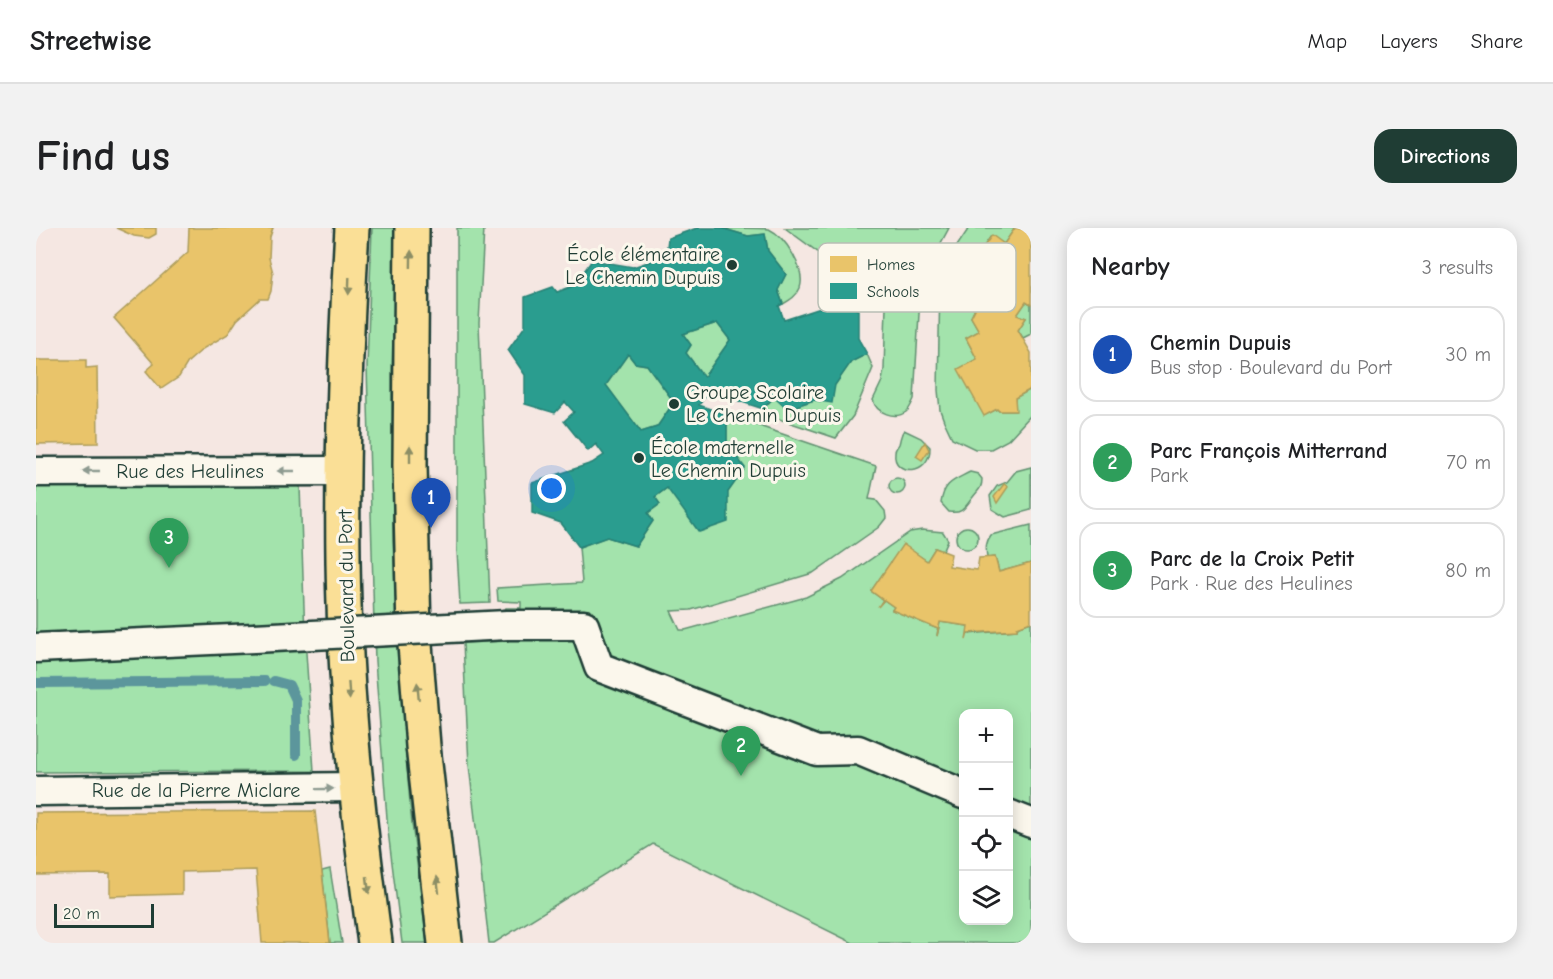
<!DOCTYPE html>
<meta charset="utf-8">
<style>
body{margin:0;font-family:"Comic Neue",sans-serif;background:#f2f2f2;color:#202124}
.controls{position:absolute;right:18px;bottom:18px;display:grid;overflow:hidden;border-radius:12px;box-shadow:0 3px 15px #0003}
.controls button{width:54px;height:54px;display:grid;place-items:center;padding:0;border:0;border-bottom:2px solid #e0e0e0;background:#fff;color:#202124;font:30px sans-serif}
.scale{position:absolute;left:18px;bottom:15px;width:100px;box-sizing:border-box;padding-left:6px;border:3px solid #1f3d34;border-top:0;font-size:16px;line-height:21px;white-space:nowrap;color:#1f3d34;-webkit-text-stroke:4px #fbf7ec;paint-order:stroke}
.you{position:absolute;left:516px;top:261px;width:21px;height:21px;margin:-15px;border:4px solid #fff;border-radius:50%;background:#1a73e8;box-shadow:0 0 0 9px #1a73e833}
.badge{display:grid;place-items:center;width:39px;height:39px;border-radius:50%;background:#1f3d34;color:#fff;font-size:20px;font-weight:700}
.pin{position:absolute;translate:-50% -50px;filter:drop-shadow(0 2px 3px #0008)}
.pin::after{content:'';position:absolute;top:32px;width:21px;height:18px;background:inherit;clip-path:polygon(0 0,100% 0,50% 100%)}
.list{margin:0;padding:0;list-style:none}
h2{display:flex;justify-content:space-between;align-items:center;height:78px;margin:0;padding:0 24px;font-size:26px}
h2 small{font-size:20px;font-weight:400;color:#757577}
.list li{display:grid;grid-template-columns:39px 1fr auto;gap:18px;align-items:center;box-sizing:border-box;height:96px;margin:0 12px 12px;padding:0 12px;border:2px solid #e0e0e0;border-radius:18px}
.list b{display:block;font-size:22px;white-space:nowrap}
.list p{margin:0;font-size:20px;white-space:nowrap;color:#757577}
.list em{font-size:20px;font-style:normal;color:#757577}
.icon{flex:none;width:33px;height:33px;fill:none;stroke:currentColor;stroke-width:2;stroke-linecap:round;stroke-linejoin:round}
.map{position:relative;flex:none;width:995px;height:715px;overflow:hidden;border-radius:18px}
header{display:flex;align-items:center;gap:36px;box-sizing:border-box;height:84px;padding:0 30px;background:#fff;border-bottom:2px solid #e0e0e0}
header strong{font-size:28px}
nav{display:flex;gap:33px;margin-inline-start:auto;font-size:21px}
.intro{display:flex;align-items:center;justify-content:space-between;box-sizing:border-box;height:144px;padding:0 36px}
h1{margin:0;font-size:42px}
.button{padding:15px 27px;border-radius:18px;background:#1f3d34;color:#fff;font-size:21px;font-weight:700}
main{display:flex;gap:36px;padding:0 36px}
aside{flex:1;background:#fff;border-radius:18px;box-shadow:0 3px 15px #0003}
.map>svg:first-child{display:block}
.green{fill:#a3e3ac;stroke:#619070;stroke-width:1.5;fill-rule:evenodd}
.homes{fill:#e9c46a;stroke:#ac9c5a;stroke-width:1.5}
.schools{fill:#2a9d8f;stroke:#278074;stroke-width:1.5;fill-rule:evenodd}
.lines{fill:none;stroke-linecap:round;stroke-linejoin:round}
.stream{stroke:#5b969c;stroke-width:10}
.street-casing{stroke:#1f3d34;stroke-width:33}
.primary-casing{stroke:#1f3d34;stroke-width:38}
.street{stroke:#fbf7ec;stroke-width:28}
.primary{stroke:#fadf96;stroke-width:33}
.street-bridge-casing{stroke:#1f3d34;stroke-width:33;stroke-linecap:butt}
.street-bridge{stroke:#fbf7ec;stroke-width:28}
.oneway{fill:#8c8e65}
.oneway2{fill:#8d9a90}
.poi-dot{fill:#1f3d34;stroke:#fbf7ec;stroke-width:2}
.labels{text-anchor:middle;stroke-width:6;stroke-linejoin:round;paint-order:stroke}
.poi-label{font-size:20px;fill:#1f3d34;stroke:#fbf7ec;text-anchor:start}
.street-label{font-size:20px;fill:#1f3d34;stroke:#fbf7ec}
.key{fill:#fbf7ec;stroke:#b9bfb5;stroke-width:1.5}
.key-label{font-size:16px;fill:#1f3d34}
</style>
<header>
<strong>Streetwise</strong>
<nav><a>Map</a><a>Layers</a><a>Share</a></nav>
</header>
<div class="intro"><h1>Find us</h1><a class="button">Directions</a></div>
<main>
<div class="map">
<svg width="995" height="715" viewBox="0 0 995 715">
<rect width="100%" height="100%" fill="#f5e7e2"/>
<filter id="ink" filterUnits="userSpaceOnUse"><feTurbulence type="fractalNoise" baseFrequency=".0167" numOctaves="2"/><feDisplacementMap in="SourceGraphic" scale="12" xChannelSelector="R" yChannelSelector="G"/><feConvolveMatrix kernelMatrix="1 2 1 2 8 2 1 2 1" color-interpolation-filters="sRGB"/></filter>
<g filter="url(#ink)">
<g class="green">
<path d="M336,0H360L356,145L357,311L362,430L375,587L391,715H366L352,603L339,433L331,138Z"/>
<path d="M421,0H448L443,95L454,375L424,376L421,323Z"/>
<path d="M686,0C696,0 725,0 733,1C750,9 770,42 764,60C761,68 754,72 747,76L742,62L750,46L732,23L729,6L712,8Z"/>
<path d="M749,0H913L885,52L878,171C876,175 874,181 870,184C859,192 840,185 837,172L846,153L848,141L850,78L847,72Z"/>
<path d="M933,0H979L968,16L955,8L930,44L943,52L931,77L939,81L935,89L943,103L930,110L941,131L923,141L949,187L961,181L963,183H979V170L995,161V187L972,212L955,221H939L916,210L908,193L904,182L902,162L904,54L921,18Z"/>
<path d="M990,74L995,77V106L987,110L982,102L990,90L981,87Z"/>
<path d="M681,95L694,112L668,149L650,125L655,117L647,106Z"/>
<path d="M592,126L599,135L611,137L638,174L621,199L605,204L570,157Z"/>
<path d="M831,126L837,140L817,188L800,210L728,186L727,181L738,169L751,181L778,172L799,157L815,134Z"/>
<path d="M691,187L840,238L833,271L840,272L849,283L850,290L843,299L777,345L655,382L635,383L644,402H649L770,369L806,351L874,304L886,302L907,304L912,312L907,323L899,320L891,333L867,317L835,363L847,372L845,375L848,372L858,379L856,382L902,401L901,408L904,394L932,398V406L981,402V399L995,394V715H817L617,616L458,715H453L433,537L427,415L472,413L470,380H485V374L462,373L461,360L546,355L543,319L571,309L600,318L617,293L612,285L624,276L619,269L631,260L692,264L709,240L691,216ZM927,485H972V692H927Z"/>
<path d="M868,202L885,210L894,219C895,248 856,248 859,225C859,220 861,220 863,216C865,210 864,207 868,202Z"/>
<path d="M995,239V282L969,289L956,281L954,268L961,258L971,254L980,243Z"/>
<path d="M934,244L942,246L946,251C946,261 942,262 937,269C929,279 927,286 913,284L905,275C908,254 917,253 934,244Z"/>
<circle cx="861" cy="258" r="8"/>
<path d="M264,258L269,410L278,543L0,544V259Z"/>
<path d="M995,297V335L963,344L959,329L951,330C950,320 949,315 955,307Z"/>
<circle cx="931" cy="310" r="11"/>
<path d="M294,641L306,715H294L286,643Z"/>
</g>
<g class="homes">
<path d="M80,0H120V6L113,10L98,8Z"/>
<path d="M153,0H237L234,9L233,30L237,45L235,63L232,71H224L201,92L192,106L168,120L152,134L143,149L125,161L110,143L118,136L78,90L152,24Z"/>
<path d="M979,0L995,2V77L990,74L981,87L990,90L982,102L995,125V161L979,170L980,183H963L961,181L948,188L922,141L941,131L930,110L943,103L935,89L939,81L931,77L943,52L930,44L956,7L968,16Z"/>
<path d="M0,132H50V140L61,139L62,215L0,216Z"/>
<path d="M889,214L893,222L886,232L880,228Z"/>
<path d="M968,256L972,259L961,275L958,269Z"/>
<path d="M867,316L891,333L899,320L915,326L913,338L933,341L941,342L943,330L959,329L963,344L995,335V394L981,399V402L932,405L930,412L932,398L904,394L901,408L902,401L856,382L858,379L848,372L842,379L847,372L835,363Z"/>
<path d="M279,583L294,715H226L220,642L146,644V666L74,668V646L0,647V585Z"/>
</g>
<path class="schools" d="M685,0L712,8L729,6L732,23L750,46L742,62L747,76L743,78L748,92L806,73L822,82V110L831,126L815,134L799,157L796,175L778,172L751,181L738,169L727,181L684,167L683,164L679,168L672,165L663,177L691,187V216L709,240L692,264V294L663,304L631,260L619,269L624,276L612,285L617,293L600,318L571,309L543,319L525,295L496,285V255L556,235L568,227L560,216L552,223L528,193L538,184L529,174L519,185L489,176V147L472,122L489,98V69L517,59L521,64L540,57L539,56L556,32L597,39L630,28L632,10L661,0ZM681,95L694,112L668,149L650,125L655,117L647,106ZM592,126L599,135L611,137L638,174L621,199L605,204L570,157Z"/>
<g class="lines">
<g class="stream">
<path d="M238,453L253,457L260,472V527"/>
<path d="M0,455L229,453"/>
</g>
<defs>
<g id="street">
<path d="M0,244L308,243"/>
<path d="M471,397H548L563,439L781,523L822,522L927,566"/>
<path d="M0,420L218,410"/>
<path d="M0,563L321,559"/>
<path d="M972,586L995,595"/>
</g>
<g id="primary">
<path d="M316,0C309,125 304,251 308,376C311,489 324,603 339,715"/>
<path d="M376,0L374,237L378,404L387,518L409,715"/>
</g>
</defs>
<use href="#street" class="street-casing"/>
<use href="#primary" class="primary-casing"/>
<use href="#street" class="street"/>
<use href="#primary" class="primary"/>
<defs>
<path id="street-bridge" d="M218,410L471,397"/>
</defs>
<use href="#street-bridge" class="street-bridge-casing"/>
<use href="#street-bridge" class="street-bridge"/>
</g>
<defs><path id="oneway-solid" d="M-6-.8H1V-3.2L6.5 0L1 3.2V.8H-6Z" transform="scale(1.5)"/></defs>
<g class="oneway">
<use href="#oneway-solid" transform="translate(375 31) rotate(-89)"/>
<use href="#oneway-solid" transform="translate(313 58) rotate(92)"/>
<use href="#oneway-solid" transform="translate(374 226) rotate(-90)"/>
<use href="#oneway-solid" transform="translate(313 463) rotate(86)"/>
<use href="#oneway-solid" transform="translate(382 463) rotate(-95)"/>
<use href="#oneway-solid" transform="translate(332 657) rotate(83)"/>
<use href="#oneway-solid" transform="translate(402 657) rotate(-97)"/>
</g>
<g class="oneway2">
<use href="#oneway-solid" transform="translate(55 243) rotate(180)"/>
<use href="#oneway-solid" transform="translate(250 243) rotate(180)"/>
<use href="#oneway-solid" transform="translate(289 561) rotate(-1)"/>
</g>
</g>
<g class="poi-dot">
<circle cx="696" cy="37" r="6"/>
<circle cx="638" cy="176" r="6"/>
<circle cx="603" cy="230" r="6"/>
</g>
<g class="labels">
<g class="poi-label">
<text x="684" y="33" text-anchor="end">École élémentaire<tspan x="684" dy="23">Le Chemin Dupuis</tspan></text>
<text x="650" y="171">Groupe Scolaire<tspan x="650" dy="23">Le Chemin Dupuis</tspan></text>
<text x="615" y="226">École maternelle<tspan x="615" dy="23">Le Chemin Dupuis</tspan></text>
</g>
<g class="street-label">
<text x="154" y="250">Rue des Heulines</text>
<text transform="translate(310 358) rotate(-91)" y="7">Boulevard du Port</text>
<text x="160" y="569">Rue de la Pierre Miclare</text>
</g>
</g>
<rect x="782" y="15" width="198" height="69" rx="9" class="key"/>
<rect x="794" y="28" width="27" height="16" fill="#e9c46a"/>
<rect x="794" y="55" width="27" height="16" fill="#2a9d8f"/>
<g class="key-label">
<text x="831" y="42">Homes</text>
<text x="831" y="69">Schools</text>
</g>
</svg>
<div class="controls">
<button>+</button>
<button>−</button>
<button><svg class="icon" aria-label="locate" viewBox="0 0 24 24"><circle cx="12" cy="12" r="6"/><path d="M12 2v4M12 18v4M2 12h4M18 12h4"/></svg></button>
<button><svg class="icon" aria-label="layers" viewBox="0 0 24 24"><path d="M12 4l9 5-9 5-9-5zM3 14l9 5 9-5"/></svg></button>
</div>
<div class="scale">20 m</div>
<div class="you"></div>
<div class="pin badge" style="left:395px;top:300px;background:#1a4fb4">1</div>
<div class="pin badge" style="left:705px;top:548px;background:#2e9e5b">2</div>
<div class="pin badge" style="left:133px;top:340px;background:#2e9e5b">3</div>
</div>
<aside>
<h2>Nearby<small>3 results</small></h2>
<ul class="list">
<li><span class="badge" style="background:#1a4fb4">1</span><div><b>Chemin Dupuis</b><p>Bus stop · Boulevard du Port</p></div><em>30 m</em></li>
<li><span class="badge" style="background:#2e9e5b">2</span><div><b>Parc François Mitterrand</b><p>Park</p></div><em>70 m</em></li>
<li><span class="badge" style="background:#2e9e5b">3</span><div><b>Parc de la Croix Petit</b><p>Park · Rue des Heulines</p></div><em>80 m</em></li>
</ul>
</aside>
</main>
